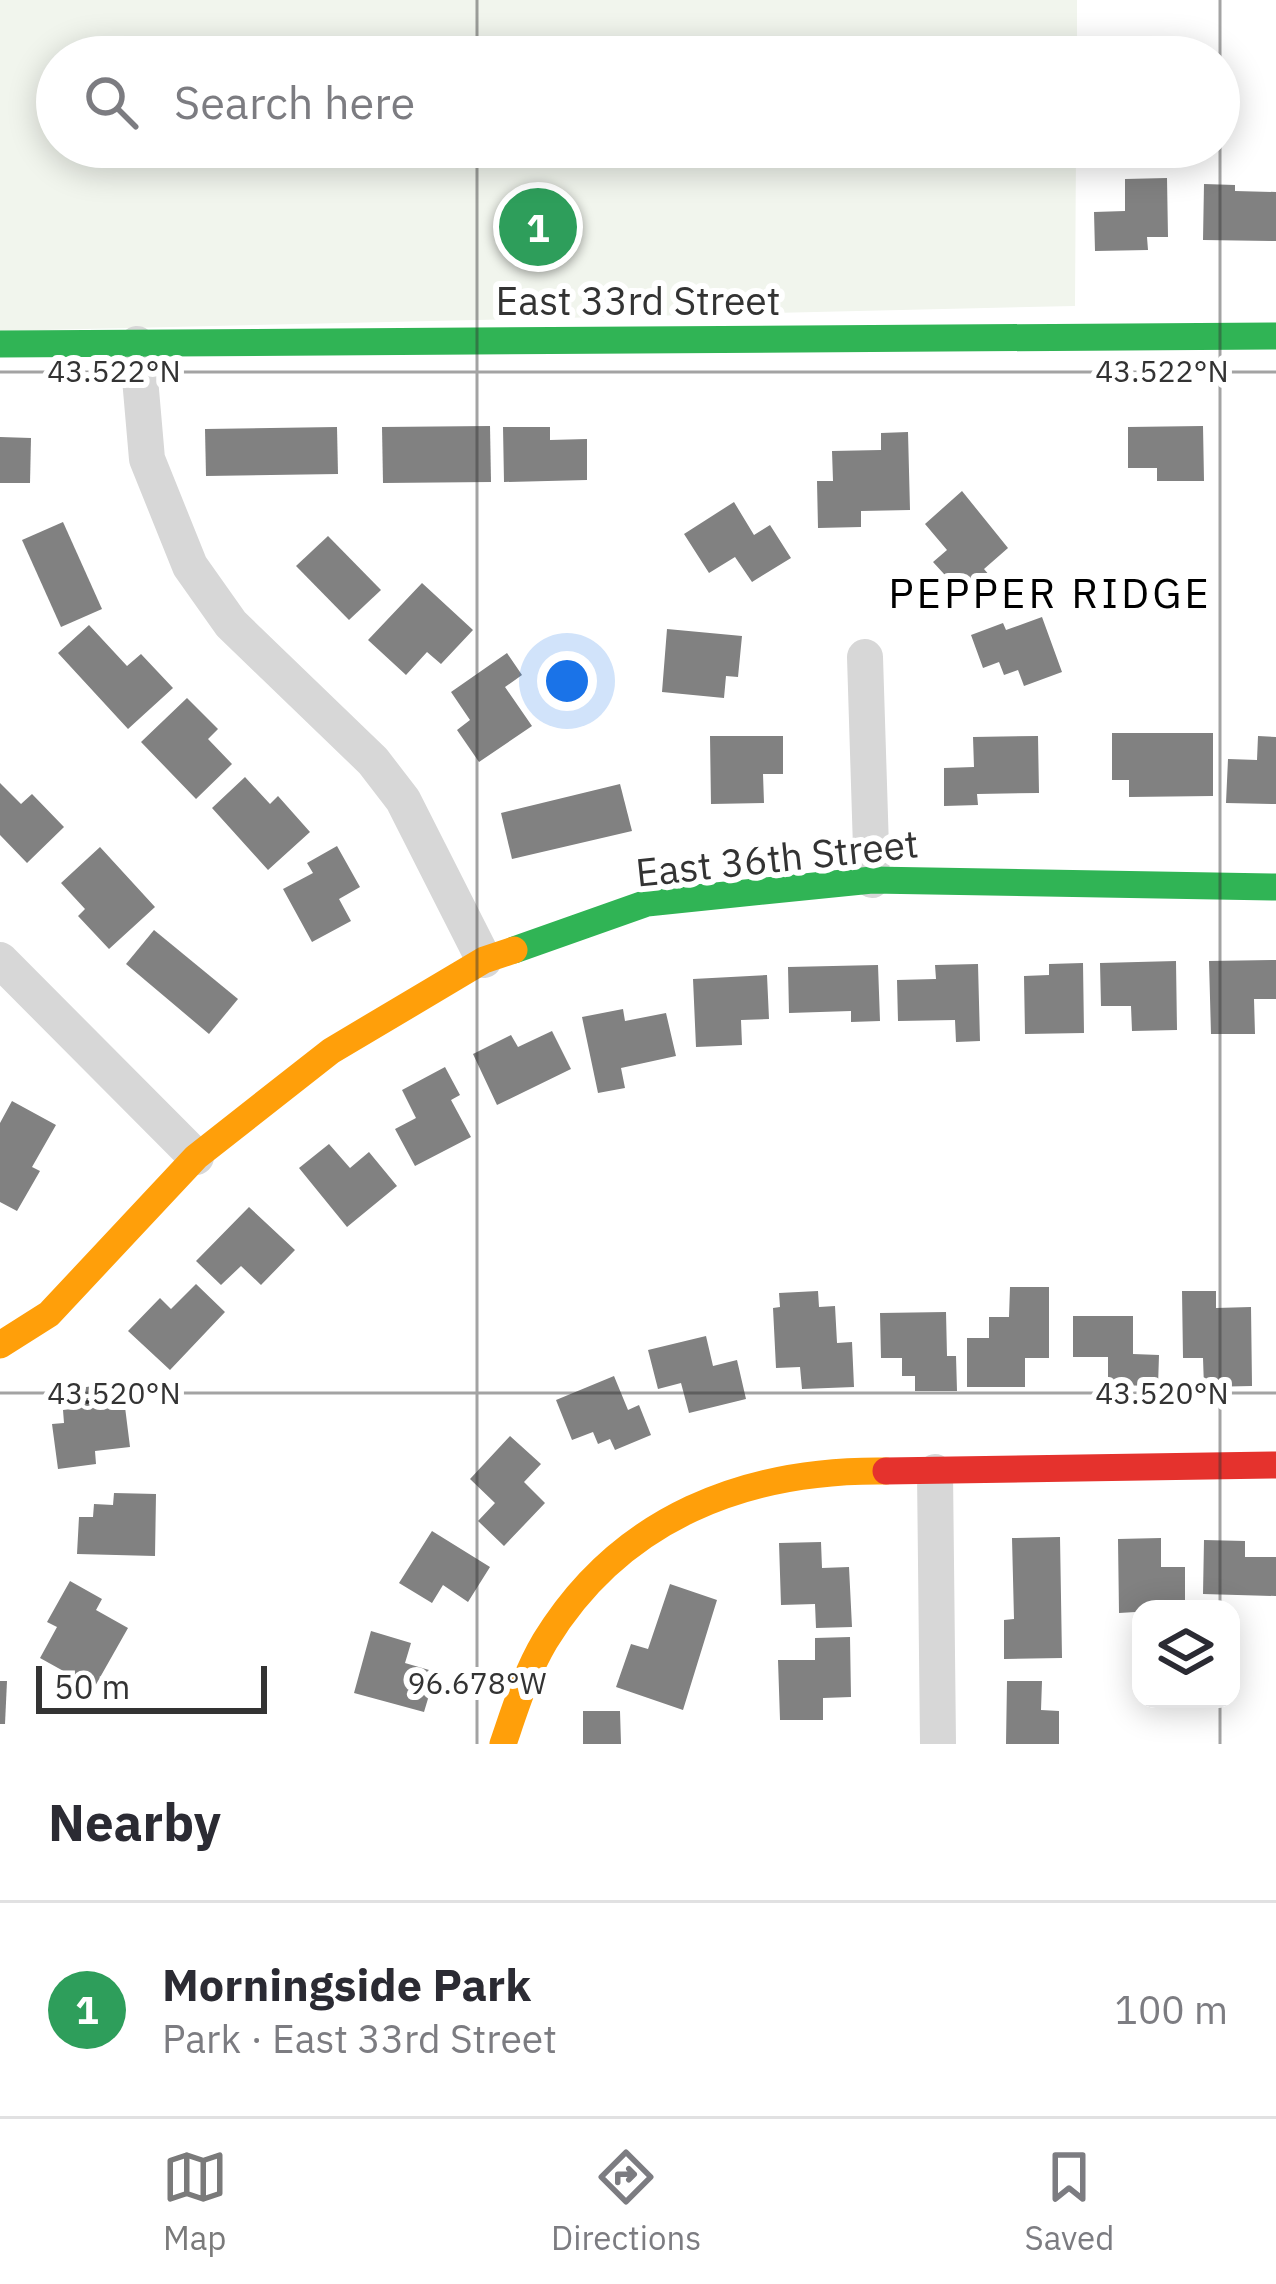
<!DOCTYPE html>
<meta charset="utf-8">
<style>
body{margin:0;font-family:"IBM Plex Sans",sans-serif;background:#f7f7f7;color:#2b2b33}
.controls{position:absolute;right:36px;bottom:36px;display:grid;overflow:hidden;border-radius:24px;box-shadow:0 6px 30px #0003}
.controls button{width:108px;height:108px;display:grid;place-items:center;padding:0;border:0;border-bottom:3px solid #e1e1e2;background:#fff;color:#2b2b33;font:60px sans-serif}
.scale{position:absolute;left:36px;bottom:30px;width:231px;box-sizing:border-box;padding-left:12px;border:6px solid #333;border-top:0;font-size:33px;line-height:42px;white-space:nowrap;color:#333;-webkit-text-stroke:9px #fff;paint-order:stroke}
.you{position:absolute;left:567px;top:681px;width:42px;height:42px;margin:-30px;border:9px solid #fff;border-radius:50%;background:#1a73e8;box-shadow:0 0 0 18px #1a73e833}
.badge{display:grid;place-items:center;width:78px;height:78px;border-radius:50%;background:#7a7a7a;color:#fff;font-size:39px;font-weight:700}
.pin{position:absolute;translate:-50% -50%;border:6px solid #fff;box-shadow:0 3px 12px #0006}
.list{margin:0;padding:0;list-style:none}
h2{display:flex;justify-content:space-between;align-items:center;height:156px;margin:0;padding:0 48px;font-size:51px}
h2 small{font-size:39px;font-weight:400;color:#7c7c81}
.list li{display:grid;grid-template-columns:78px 1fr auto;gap:36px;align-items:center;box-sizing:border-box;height:216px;padding:0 48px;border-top:3px solid #e1e1e2}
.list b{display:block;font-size:45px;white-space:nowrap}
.list p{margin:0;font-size:39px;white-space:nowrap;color:#7c7c81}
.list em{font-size:39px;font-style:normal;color:#7c7c81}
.icon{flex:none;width:66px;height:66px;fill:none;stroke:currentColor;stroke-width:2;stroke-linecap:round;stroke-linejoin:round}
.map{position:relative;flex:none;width:1276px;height:1744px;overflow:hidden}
.search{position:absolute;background:#fff;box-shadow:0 6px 30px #0003;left:36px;right:36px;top:36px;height:132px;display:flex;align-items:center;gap:30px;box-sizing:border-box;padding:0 42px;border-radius:66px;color:#7c7c81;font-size:45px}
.sheet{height:372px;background:#fff}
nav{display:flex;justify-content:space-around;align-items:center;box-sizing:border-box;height:168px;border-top:3px solid #e1e1e2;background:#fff;font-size:33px;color:#7c7c81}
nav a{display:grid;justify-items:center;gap:6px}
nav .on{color:#7a7a7a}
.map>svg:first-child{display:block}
.green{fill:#f1f5ed}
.building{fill:#818181}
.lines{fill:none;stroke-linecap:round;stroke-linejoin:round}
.street{stroke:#d7d7d7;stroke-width:36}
.fast{stroke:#30b455;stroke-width:27}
.slow{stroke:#ff9f0a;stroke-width:27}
.jam{stroke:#e5322d;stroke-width:27}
.ticks{fill:none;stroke:#333;stroke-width:3;stroke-opacity:0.45}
.labels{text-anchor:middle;stroke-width:12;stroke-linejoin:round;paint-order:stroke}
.street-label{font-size:39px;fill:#333;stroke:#fff}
.neighbourhood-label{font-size:42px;letter-spacing:3px;fill:#000;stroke:#fff}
.ticks-label{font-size:30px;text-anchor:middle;fill:#333;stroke:#fff;stroke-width:12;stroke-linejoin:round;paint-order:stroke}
</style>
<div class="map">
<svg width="1276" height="1744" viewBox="0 0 1276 1744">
<rect width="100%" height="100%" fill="#fff"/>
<path class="green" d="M0,0H1077V57H57V147H1076L1075,306L0,331Z"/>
<g class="building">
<rect x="152" y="51" width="60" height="6"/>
<path d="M1167,178L1168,237H1147L1148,250L1095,251L1094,212L1125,211V179Z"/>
<path d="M1204,184L1235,185V191L1276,192V241L1203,240Z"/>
<path d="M490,426L491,482L383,483L382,427Z"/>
<path d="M1203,426L1204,481H1157V468H1128V427Z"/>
<path d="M337,427L338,474L206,476L205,429Z"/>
<path d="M503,427H550V440L587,439V480L504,482Z"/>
<path d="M908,432L910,510L861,511V527L818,528L817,481H833L832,451L881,450V433Z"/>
<path d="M0,437L31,438L30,483H0Z"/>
<path d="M962,491L1008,548L984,569L990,576L966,598L933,562L947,550L925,524Z"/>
<path d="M734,502L754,535L770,525L791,558L752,582L735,557L709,573L684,534Z"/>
<path d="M63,522L102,609L61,627L22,540Z"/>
<path d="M328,536L381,590L349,620L296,566Z"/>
<path d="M422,583L473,630L441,664L427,652L406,675L368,640Z"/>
<path d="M1042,617L1062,672L1024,686L1018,670L1004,675L999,662L983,668L971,635L1003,623L1006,630Z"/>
<path d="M89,625L127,666L141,654L173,688L128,729L58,653Z"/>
<path d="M667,629L742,636L738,677L726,676L724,698L662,692Z"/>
<path d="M507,653L522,675L505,687L532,726L479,762L457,730L470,720L451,692Z"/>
<path d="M187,698L218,729L208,739L232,764L196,799L141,742Z"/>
<path d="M1112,733H1213V796L1129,797V780H1112Z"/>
<path d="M710,736H783V774H763L764,803L711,804Z"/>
<path d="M1038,736L1039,793L977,794L978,805L944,806V768L974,767L973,737Z"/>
<path d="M1258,736L1276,737V804L1226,803L1228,759L1257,760Z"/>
<path d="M245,777L270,804L278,796L310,832L268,870L212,808Z"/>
<path d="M0,783L21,804L32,794L64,827L27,863L0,835Z"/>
<path d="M620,784L632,831L512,859L501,813Z"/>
<path d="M337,846L360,887L339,899L351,921L312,942L283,889L313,873L307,863Z"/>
<path d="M100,847L155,907L109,949L78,916L85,909L61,883Z"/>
<path d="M154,930L238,999L209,1034L126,964Z"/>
<path d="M1276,960V999H1254L1255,1034H1211L1209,961Z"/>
<path d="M1176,961L1177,1030L1132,1031L1131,1006H1101L1100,963Z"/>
<path d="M1083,963L1084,1033L1025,1034L1024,976L1049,975V964Z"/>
<path d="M978,964L980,1041L956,1042L955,1020L898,1021L897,980L936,979L935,965Z"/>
<path d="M878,965L880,1021L851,1022V1011L789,1013L788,967Z"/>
<path d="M767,975L769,1019L741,1020L742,1045L696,1047L693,979Z"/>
<path d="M623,1009L625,1021L666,1013L676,1056L621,1068L625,1088L598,1093L582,1017Z"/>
<path d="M552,1031L571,1069L497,1105L473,1054L511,1035L518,1047Z"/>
<path d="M445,1067L460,1095L451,1100L471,1137L415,1166L395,1129L416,1118L402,1090Z"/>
<path d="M12,1101L56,1125L32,1167L40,1171L17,1211L0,1202V1123Z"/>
<path d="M329,1144L350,1168L369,1152L397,1186L347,1227L299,1168Z"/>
<path d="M249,1207L295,1250L261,1285L241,1266L221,1285L196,1261Z"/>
<path d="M196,1284L225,1312L170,1370L128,1331L160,1298L171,1309Z"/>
<path d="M1010,1287H1049V1358H1025V1387H967V1338H989V1317H1009Z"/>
<path d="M818,1291L819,1307L835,1306L837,1343L852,1342L854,1387L802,1389L800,1367L776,1368L773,1308L780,1307L779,1293Z"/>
<path d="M1182,1291H1216V1308L1251,1307L1252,1386L1204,1387L1203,1358H1183Z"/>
<path d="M946,1312L947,1356H956L957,1391H915V1376H902V1358H881L880,1313Z"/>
<path d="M1073,1316H1133V1354L1159,1355L1158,1386L1108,1385V1357H1073Z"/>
<path d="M706,1336L713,1366L737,1360L746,1399L689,1413L681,1383L658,1389L648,1350Z"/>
<path d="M614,1376L628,1410L639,1405L651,1435L615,1450L610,1439L598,1444L593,1432L572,1440L556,1400Z"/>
<path d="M122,1383L130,1447L95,1451L96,1464L58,1469L52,1424L64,1423L63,1410L79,1408L77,1388Z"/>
<path d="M510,1436L541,1464L524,1482L545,1503L504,1546L478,1521L495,1503L470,1479Z"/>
<path d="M114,1493L156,1494L155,1556L77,1554L79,1517H93L94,1504L113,1505Z"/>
<path d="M432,1531L490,1567L468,1602L443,1585L432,1603L399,1583Z"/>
<path d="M1060,1537L1062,1658L1004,1659V1620L1014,1619L1012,1538Z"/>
<path d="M1161,1538V1567H1185V1609L1119,1613L1118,1539Z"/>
<path d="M1204,1540L1245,1541V1557H1276V1596L1203,1594Z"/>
<path d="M821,1542L822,1568L849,1567L852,1627L816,1628L815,1604L781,1605L779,1543Z"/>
<path d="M70,1581L102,1599L96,1610L128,1628L94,1688L40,1658L57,1627L47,1622Z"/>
<path d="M670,1584L717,1600L683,1710L616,1687L631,1644L648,1649Z"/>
<path d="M371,1631L411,1643L405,1663L436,1672L424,1712L354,1693Z"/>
<path d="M850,1637L851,1697L823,1698V1720H780L778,1660H815V1638Z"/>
<path d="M0,1681H7L5,1724H0Z"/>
<path d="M1007,1681H1042L1041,1710L1059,1711V1744H1006Z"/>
<path d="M583,1711H620L621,1744H583Z"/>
</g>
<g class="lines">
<g class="street">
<path d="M137,344L147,459L190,566L231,624L373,761L403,800L484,960"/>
<path d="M865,657L872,880"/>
<path d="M0,960L196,1157"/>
<path d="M935,1472L938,1744"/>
</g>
<g class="fast">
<path d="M0,344L1276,336"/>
<path d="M514,950L647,903L872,880L1276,887"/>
</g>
<g class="slow">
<path d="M0,1345L49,1314L196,1157L331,1051L484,960L514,950"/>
<path d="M503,1744C515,1709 526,1673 545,1641C621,1517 746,1469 886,1471"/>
</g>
<path class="jam" d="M886,1471L1276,1465"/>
</g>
<path class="ticks" d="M477,0V57M1220,0V1609M477,147V1744M0,372H1276M0,1393H1276M1220,1699V1744"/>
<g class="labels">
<g class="street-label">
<text x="638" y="315">East 33rd Street</text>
<text transform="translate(777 858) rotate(-6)" y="14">East 36th Street</text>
</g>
<g class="neighbourhood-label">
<text x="1050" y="608">PEPPER RIDGE</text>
</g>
</g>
<g class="ticks-label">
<text x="114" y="382">43.522°N</text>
<text x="1162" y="382">43.522°N</text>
<text x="114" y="1404">43.520°N</text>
<text x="1162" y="1404">43.520°N</text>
<text x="477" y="1694">96.678°W</text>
</g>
</svg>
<div class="controls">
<button><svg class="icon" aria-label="layers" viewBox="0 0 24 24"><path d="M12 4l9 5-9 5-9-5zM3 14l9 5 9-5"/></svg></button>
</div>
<div class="scale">50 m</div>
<div class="you"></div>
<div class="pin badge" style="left:538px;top:227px;background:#2e9e5b">1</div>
<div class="search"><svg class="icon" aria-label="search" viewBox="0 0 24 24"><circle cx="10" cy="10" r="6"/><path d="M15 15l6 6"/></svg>Search here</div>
</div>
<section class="sheet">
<h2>Nearby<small></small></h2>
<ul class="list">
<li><span class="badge" style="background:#2e9e5b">1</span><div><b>Morningside Park</b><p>Park · East 33rd Street</p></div><em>100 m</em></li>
</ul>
</section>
<nav>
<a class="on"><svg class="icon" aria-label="map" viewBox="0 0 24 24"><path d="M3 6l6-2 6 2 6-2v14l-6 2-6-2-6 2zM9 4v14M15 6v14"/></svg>Map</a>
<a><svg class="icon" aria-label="directions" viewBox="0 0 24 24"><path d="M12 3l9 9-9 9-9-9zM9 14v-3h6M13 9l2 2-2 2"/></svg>Directions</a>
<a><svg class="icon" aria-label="saved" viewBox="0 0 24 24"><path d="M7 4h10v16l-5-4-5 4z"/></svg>Saved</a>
</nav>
